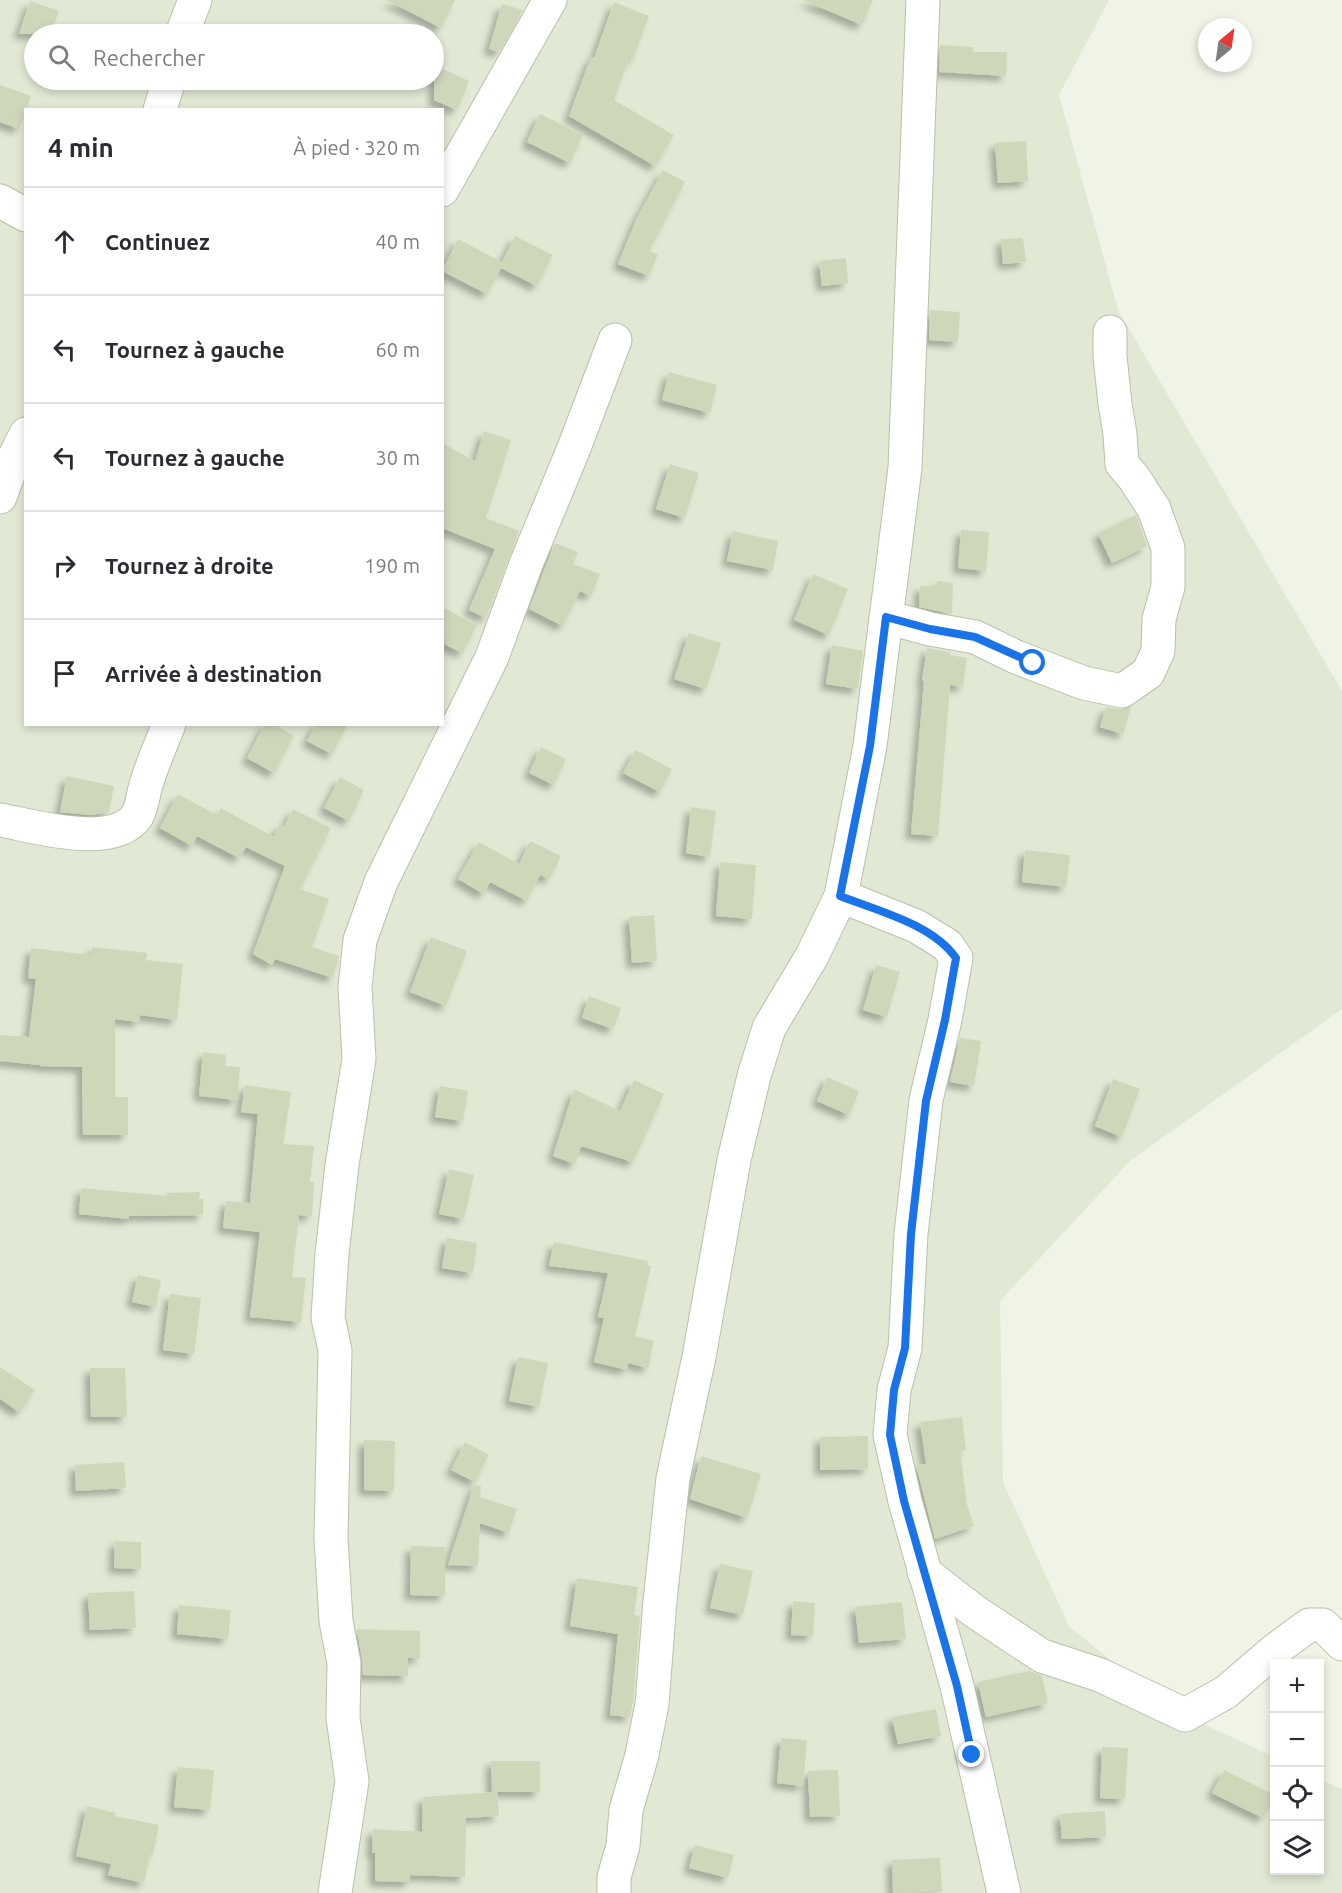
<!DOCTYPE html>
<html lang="fr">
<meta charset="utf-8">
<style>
body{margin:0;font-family:Ubuntu,sans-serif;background:#f2f2f3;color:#2b2b33}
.controls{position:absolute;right:18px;bottom:18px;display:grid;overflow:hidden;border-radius:0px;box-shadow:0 3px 9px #0003}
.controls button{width:54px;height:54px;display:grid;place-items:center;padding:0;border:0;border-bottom:2px solid #e1e1e2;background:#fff;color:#2b2b33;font:30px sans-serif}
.compass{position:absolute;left:1198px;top:18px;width:54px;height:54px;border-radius:50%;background:#fff;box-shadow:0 3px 9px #0003;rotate:29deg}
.stop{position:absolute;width:18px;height:18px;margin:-14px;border:4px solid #1a73e8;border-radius:50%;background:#fff}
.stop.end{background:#1a73e8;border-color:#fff;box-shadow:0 2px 6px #0008}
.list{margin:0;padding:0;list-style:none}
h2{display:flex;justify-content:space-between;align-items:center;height:78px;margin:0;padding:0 24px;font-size:26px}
h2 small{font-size:20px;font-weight:400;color:#7c7c81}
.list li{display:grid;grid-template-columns:39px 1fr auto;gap:18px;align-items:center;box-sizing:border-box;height:108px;padding:0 24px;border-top:2px solid #e1e1e2}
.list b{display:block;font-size:22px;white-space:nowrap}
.list em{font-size:20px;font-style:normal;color:#7c7c81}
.icon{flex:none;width:33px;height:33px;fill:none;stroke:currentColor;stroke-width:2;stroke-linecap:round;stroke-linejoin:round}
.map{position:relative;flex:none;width:1342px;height:1893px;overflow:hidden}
.search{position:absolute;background:#fff;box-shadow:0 3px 9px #0003;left:24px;top:24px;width:420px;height:66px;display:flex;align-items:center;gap:15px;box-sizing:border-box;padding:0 21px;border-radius:33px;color:#7c7c81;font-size:22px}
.panel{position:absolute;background:#fff;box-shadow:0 3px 9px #0003;left:24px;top:108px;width:420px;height:618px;border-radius:0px}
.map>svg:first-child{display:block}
.residential{fill:#e1e9d4;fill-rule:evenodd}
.building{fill:#cfd7bb;filter:url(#shadow)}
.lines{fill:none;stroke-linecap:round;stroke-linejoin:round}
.minor-casing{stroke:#b8c0a8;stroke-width:35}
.minor{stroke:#fff;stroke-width:33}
.route{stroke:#1a73e8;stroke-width:8}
</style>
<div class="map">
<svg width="1342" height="1893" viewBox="0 0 1342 1893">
<defs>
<filter id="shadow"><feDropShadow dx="-5.5" dy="5.5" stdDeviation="3" flood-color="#0004"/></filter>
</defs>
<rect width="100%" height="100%" fill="#eff4e6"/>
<path class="residential" d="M0,0H1109L1059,95L1118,310L1342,691V1009L1130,1161L1000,1301L1003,1482L1069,1626L1169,1708L1274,1757V1870H1320V1779L1342,1789V1893H0ZM34,34H434V80H34ZM26,110H442V724H26Z"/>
<g class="building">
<path d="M387,0H455L441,28Z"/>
<path d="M803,0H873L862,25Z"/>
<path d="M30,1L59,11L51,34H19Z"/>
<path d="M614,2L649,16L633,59L629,58L614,100L674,135L655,166L569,116L591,57L594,58Z"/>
<path d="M502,4L523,10L499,52L489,49Z"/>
<path d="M940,45L973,47V52H1007L1006,76L939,72Z"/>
<path d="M434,65L469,81L457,110L434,100Z"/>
<path d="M0,85L31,96L19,129L0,122Z"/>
<path d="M540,114L583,135L570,163L527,142Z"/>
<path d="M1026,141L1028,181L998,183L995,143Z"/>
<path d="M663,170L685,182L649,251L658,254L649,276L618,264L636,220Z"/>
<path d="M515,236L553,255L537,286L501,268L487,294L442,271L458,239L502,262Z"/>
<path d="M1023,238L1026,262L1003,264L1001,239Z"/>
<path d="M846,258L848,283L822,286L819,261Z"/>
<path d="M930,310L960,312L958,342L929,340Z"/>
<path d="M669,372L717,385L710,413L662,400Z"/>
<path d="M484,431L511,440L486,518L519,531L486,618L469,610L495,549L442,528V443L475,461Z"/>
<path d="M670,464L699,473L685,518L656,509Z"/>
<path d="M1136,515L1147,546L1112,563L1098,533Z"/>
<path d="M961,530L989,532L986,571L958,568Z"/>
<path d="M733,531L778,541L773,570L727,561Z"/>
<path d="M555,543L578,552L573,564L600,574L591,596L580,591L563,626L529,609Z"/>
<path d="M813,574L848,589L829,635L794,620Z"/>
<path d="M937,581L953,583L952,614L919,607L920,586H937Z"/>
<path d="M442,607L477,625L462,653L442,643Z"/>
<path d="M689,633L721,643L706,689L674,679Z"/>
<path d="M832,645L863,651L858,689L826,684Z"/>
<path d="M927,648L950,652V655L967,658L963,687L950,685L938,836L911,834L924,681L922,680Z"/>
<path d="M1106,707L1119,709L1131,707L1123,734L1100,727Z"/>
<path d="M265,724H274L294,736L274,773L247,758Z"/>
<path d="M316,724H348L332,754L307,741Z"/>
<path d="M541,747L566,759L554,785L529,773Z"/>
<path d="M636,750L672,769L660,792L623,773Z"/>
<path d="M67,776L114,786L109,812L91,815L60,812Z"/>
<path d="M340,777L364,790L349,821L324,808Z"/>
<path d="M178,794L217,815L221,808L274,837L279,825L284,827L293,809L331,828L300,889L329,899L312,947L339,956L333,978L275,959L272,965L253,954L285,866L246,847L239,858L197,836L192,846L160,828Z"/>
<path d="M691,807L716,811L710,857L686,853Z"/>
<path d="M530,841L561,856L549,879L540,875L527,901L490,882L484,894L458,879L479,842L519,864Z"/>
<path d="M1025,850L1070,855L1066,887L1022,882Z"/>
<path d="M720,862L756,865L752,919L716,916Z"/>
<path d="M654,915L657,961L632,963L629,917Z"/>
<path d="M431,937L467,951L446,1006L410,992Z"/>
<path d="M92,947L147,953L146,960L183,964L177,1020L140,1015L139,1022L115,1019V1097H128V1135H83L82,1067L40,1066V1065L0,1061V1035L29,1037L36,979L28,978L31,948L91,955Z"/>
<path d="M876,965L900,972L887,1017L863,1010Z"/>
<path d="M589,996L621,1008L613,1029L582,1018Z"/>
<path d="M960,1038L981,1041L974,1086L950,1082Z"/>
<path d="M203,1052L226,1055L225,1066L240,1067L237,1100L199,1096Z"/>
<path d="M827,1077L859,1091L849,1115L817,1101Z"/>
<path d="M1113,1079L1140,1089L1122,1137L1095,1126Z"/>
<path d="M634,1080L664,1094L633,1162L581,1146L575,1164L553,1156L574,1089L620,1111Z"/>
<path d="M245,1085L291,1092L283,1144L314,1146L310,1182H314L312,1216L299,1215L292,1277L306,1278L301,1322L250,1317L260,1232L223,1228L226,1201L250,1203L258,1114L241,1112Z"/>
<path d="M440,1086L468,1091L463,1121L435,1117Z"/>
<path d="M449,1169L474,1175L464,1219L439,1214Z"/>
<path d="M81,1188L167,1196V1193L200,1192L199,1199H203V1215L129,1216V1219L79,1214Z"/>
<path d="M447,1238L477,1243L473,1273L442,1268Z"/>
<path d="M554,1242L648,1261L647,1265L651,1266L635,1336L654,1341L648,1368L628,1363L627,1370L594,1362L604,1318L598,1317L608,1273L549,1266Z"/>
<path d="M138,1275L161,1280L156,1307L132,1302Z"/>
<path d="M170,1294L201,1298L194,1354L163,1350Z"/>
<path d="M518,1357L548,1363L539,1407L509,1401Z"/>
<path d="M0,1367L35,1390L19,1412L0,1399Z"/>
<path d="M90,1368H125L127,1417H91Z"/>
<path d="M962,1417L966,1450H960L967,1505L974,1526L935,1539L916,1465L926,1464L920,1422Z"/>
<path d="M868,1436V1469L820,1470V1437Z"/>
<path d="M364,1440L395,1441L394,1491L364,1490Z"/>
<path d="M465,1442L489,1455L475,1482L451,1470Z"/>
<path d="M701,1456L761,1474L747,1518L690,1499Z"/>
<path d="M124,1462L126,1488L76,1491L75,1465Z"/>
<path d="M474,1485L481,1486L480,1497L517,1509L509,1533L480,1523L478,1566L448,1565Z"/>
<path d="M115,1541L141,1542V1569L114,1568Z"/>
<path d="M411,1546L445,1547V1596L410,1595Z"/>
<path d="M720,1564L753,1571L743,1615L710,1608Z"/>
<path d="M577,1578L638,1587L634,1615L640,1616L633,1701L630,1717L610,1715L618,1634L570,1626Z"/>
<path d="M134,1591L136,1628L90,1630L88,1593Z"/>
<path d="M793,1601L815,1603L813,1636L791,1635Z"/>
<path d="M902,1602L906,1639L859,1643L855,1607Z"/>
<path d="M179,1605L231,1610L228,1639L177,1634Z"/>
<path d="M357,1629L420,1631V1658H408V1676L363,1675L362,1660Z"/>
<path d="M1030,1671L1042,1676L1048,1703L986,1717L978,1682Z"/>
<path d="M936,1709L941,1736L898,1744L892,1717Z"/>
<path d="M781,1738L807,1740L803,1786L777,1783Z"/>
<path d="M1102,1747L1128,1748L1125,1799L1100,1798Z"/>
<path d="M491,1761H540V1792H497L499,1816L466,1818L465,1877L410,1875V1882L375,1881V1853H372L373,1829L422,1832L423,1797L495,1792H492Z"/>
<path d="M178,1767L214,1770L210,1810L174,1807Z"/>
<path d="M838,1770L840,1816L810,1817L808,1771Z"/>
<path d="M1224,1770L1275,1795L1263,1818L1212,1793Z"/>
<path d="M87,1806L116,1813L115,1816L159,1825L153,1854H150L144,1883L108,1875L111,1864L76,1856Z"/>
<path d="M1105,1811L1106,1837L1062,1839L1060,1814Z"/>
<path d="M695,1845L734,1855L728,1878L689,1868Z"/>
<path d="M940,1858L942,1892L893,1893L892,1860Z"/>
</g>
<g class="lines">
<defs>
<g id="minor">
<path d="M923,0L905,468L870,746L841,896L916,926L947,945L956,958L945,1020L926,1100L911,1234L905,1348L894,1390L890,1435L905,1501L957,1686L1004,1893"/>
<path d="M182,34L195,0"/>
<path d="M160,110L169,80"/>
<path d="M442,190L550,0"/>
<path d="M0,201L26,215"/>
<path d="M0,497L14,458L26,434"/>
<path d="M886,617L930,629L975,637L1016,657L1084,683L1122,691L1148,673L1158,651L1159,619L1168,587V548L1154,509L1134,478L1122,464L1120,434L1115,404L1110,356V332"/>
<path d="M0,820C34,826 113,850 137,816C142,808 143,794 146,785C152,764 161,745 169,724"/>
<path d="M924,1572L974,1611L1042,1656L1100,1675L1185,1715L1226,1692L1275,1650L1309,1625H1323L1342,1644"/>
<path d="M335,1893L352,1781L343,1718L344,1663L336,1621L331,1538L335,1350L328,1318L332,1254L342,1165L359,1059L355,987L360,940L381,882L492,657L526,564L574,448L615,340"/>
<path d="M614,1893V1877L623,1846L626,1810L642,1755L652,1704L660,1601L673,1478L699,1357L734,1160L754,1076L769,1028L812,956L841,896"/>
</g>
</defs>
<use href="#minor" class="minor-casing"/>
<use href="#minor" class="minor"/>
</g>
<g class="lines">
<path class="route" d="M972,1755L957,1686L904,1501L890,1435L894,1390L905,1348L911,1234L926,1101L945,1020L956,958C932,924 878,911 840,896L870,746L886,617L930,629L975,637L1033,663"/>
</g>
</svg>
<div class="controls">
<button>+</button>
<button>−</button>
<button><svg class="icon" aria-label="locate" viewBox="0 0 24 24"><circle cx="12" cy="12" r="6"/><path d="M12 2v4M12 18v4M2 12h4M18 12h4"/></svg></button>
<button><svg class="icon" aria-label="layers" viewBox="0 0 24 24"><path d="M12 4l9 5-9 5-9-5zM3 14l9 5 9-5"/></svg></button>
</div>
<svg class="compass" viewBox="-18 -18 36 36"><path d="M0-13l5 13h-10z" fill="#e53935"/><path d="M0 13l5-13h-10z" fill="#7c7c81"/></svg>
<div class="stop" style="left:1033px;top:663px"></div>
<div class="stop end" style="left:972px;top:1755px"></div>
<div class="search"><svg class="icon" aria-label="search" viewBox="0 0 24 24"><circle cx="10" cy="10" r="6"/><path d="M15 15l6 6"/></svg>Rechercher</div>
<section class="panel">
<h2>4 min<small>À pied · 320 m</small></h2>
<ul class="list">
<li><svg class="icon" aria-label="ahead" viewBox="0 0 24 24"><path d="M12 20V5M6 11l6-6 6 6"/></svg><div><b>Continuez</b></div><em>40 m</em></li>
<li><svg class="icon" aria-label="left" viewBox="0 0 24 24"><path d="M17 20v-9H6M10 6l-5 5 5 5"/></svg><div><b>Tournez à gauche</b></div><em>60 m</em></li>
<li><svg class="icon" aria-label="left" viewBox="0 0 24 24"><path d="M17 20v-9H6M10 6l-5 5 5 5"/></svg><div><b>Tournez à gauche</b></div><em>30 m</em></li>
<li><svg class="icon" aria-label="right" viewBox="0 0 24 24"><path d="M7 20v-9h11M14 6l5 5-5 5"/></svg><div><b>Tournez à droite</b></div><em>190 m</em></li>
<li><svg class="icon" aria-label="arrive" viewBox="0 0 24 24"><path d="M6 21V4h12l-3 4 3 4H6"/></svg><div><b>Arrivée à destination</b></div></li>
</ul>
</section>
</div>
